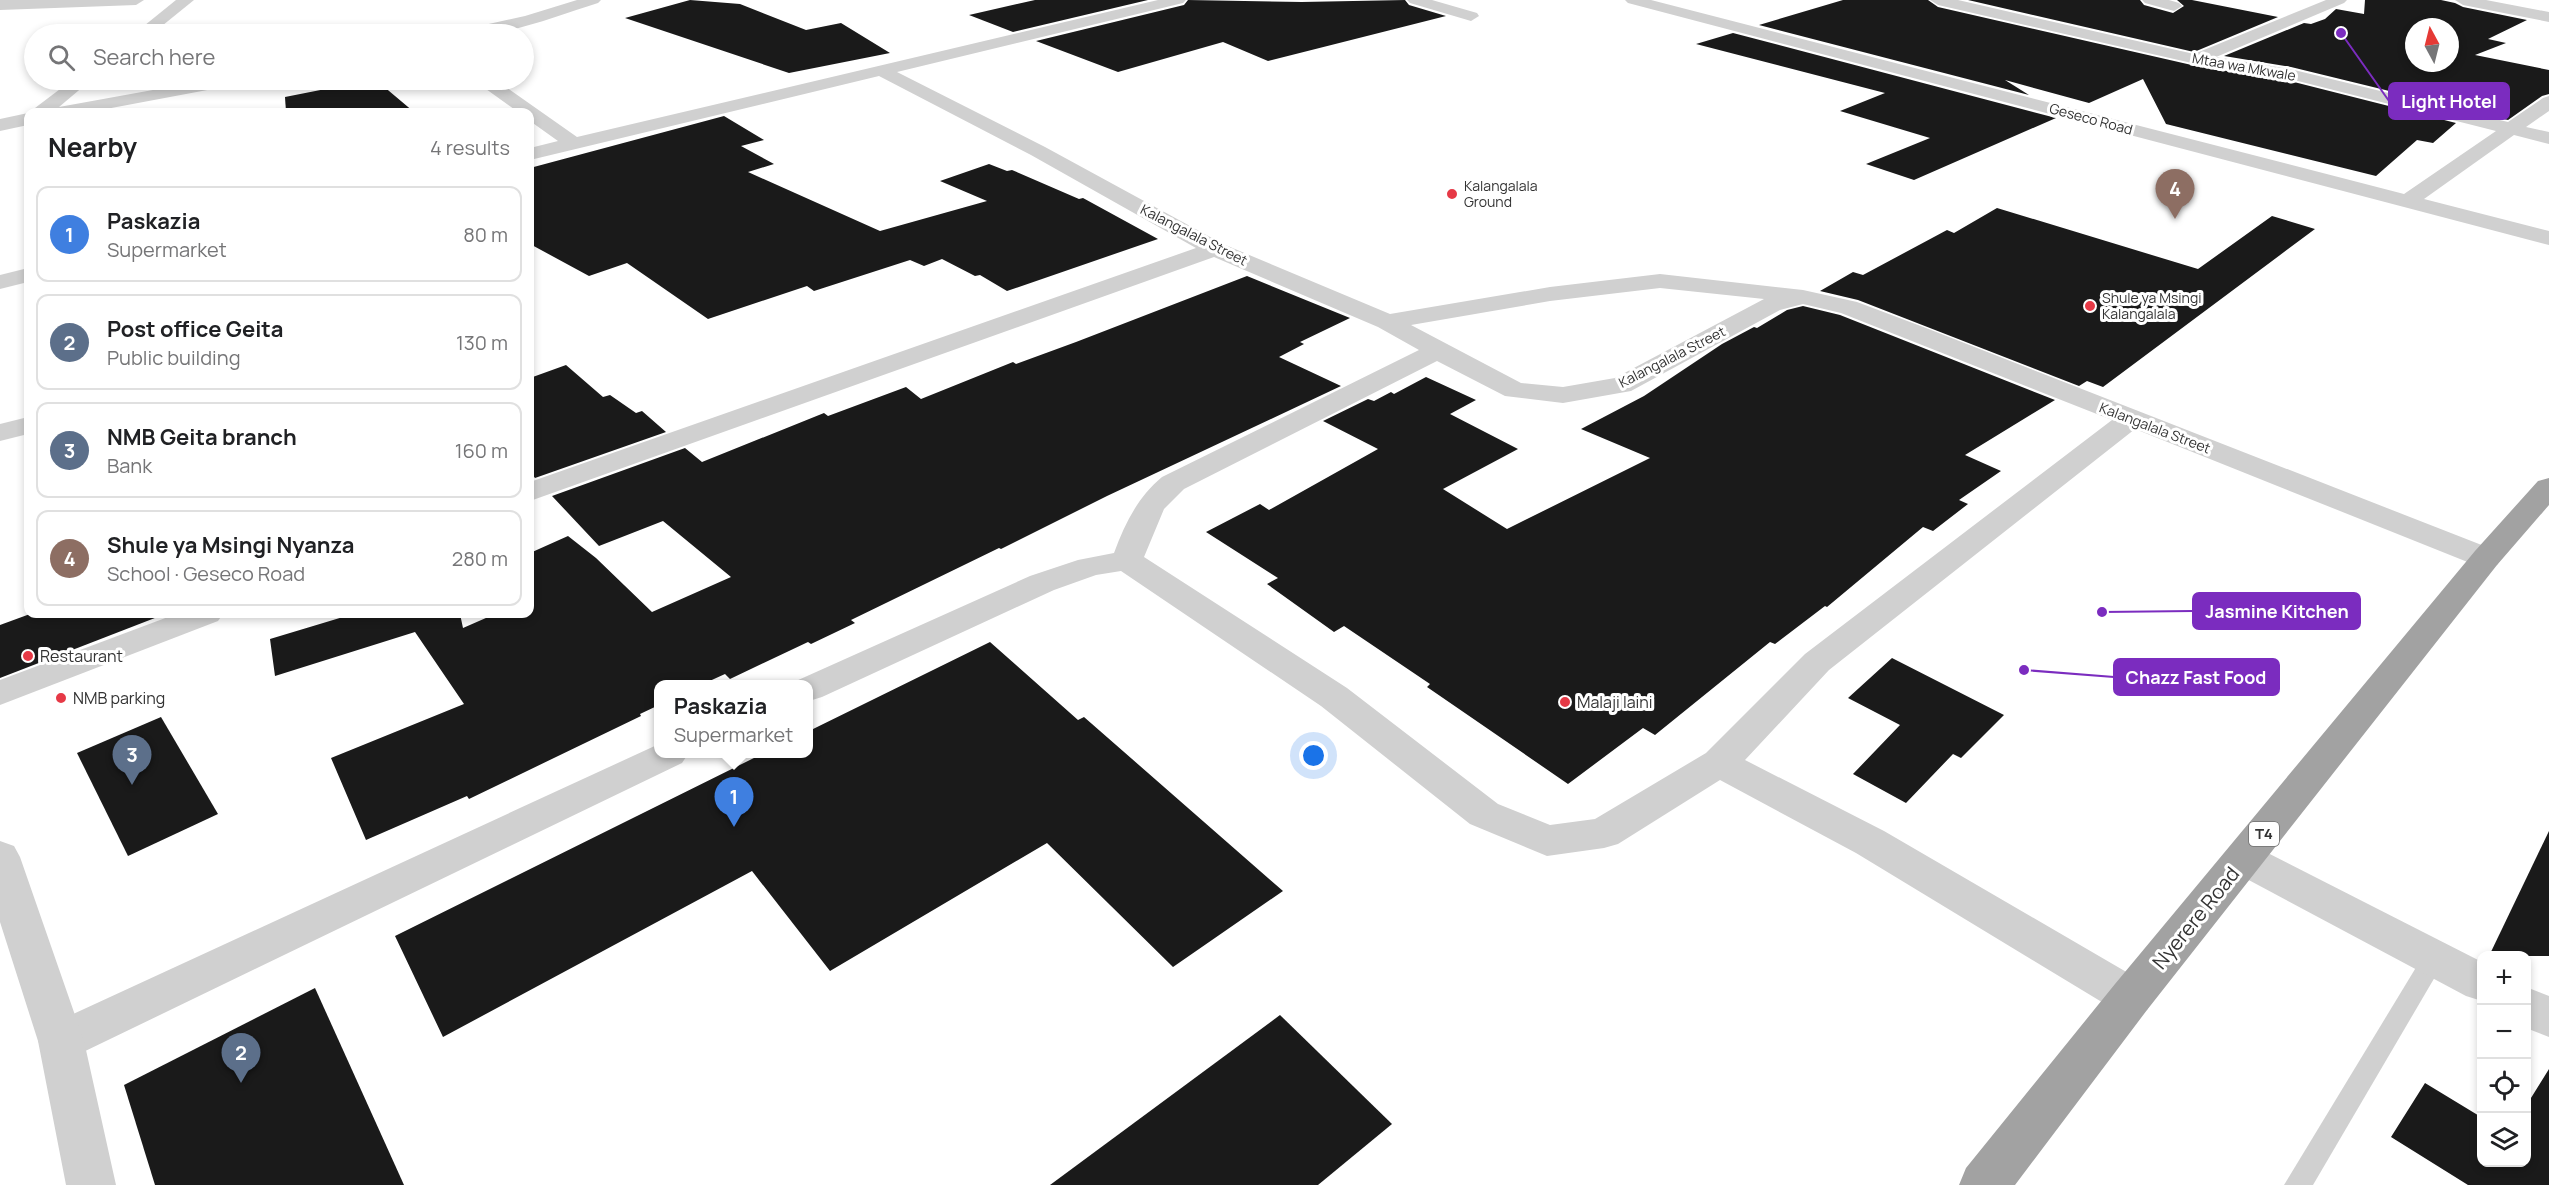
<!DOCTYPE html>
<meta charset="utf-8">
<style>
body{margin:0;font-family:Manrope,sans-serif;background:#f2f2f2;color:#202124}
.controls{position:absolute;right:18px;bottom:18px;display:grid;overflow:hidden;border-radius:12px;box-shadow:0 3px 9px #0003}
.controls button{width:54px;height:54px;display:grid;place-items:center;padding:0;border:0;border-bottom:2px solid #e0e0e0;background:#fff;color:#202124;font:30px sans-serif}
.compass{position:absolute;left:2405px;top:18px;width:54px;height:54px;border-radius:50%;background:#fff;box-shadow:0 3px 9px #0003;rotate:353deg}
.you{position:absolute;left:1314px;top:756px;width:21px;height:21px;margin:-15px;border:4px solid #fff;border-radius:50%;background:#1a73e8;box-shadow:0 0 0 9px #1a73e833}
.badge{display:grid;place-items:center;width:39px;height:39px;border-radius:50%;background:#db2777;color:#fff;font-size:20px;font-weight:700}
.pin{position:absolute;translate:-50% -50px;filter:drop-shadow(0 2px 3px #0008)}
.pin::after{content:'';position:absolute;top:32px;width:21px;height:18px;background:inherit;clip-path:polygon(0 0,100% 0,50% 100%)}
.popup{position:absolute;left:654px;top:680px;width:159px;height:78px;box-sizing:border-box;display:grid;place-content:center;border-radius:12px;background:#fff;filter:drop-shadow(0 2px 4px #0005);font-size:20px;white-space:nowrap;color:#757577}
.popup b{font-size:22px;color:#202124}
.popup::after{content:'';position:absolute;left:50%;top:100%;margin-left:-12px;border:12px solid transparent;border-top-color:#fff}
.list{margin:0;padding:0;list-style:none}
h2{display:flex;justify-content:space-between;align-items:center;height:78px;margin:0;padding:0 24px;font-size:26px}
h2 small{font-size:20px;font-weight:400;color:#757577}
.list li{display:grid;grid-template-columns:39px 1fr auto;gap:18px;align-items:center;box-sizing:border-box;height:96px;margin:0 12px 12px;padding:0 12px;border:2px solid #e0e0e0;border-radius:12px}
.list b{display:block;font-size:22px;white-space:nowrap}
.list p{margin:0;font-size:20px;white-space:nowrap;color:#757577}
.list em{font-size:20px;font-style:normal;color:#757577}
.icon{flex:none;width:33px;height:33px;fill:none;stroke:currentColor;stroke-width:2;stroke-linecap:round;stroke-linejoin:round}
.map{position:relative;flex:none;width:2549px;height:1185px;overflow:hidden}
.search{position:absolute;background:#fff;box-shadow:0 3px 9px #0003;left:24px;top:24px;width:510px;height:66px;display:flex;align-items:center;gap:15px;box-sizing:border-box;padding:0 21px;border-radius:33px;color:#757577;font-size:22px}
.panel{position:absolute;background:#fff;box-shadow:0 3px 9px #0003;left:24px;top:108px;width:510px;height:510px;border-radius:12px}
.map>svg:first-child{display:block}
.building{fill:#1a1a1a;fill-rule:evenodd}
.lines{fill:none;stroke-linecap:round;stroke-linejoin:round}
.service{fill:#d0d0d0;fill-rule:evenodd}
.minor{fill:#d0d0d0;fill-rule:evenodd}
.tertiary{fill:#d0d0d0;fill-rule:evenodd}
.trunk{fill:#a2a2a2;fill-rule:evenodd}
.poi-dot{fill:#e63946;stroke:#fff;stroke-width:2}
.labels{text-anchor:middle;stroke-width:6;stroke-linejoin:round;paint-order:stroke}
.far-street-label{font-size:14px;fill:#333;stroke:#fff}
.far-poi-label{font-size:14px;fill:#333;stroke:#fff;text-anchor:start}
.shield{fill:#fff;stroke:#707070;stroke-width:1.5}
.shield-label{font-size:15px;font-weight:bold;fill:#333}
.poi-label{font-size:16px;fill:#333;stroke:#fff;text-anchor:start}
.near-street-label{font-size:20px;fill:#333;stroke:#fff}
.leader{fill:none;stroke:#7b2cbf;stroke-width:2}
.callout-dot{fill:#7b2cbf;stroke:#fff;stroke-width:2}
.callout{fill:#7b2cbf;stroke:#7b2cbf;stroke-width:2}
.callout-label{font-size:18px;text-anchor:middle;font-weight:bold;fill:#fff}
</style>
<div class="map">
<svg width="2549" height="1185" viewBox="0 0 2549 1185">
<rect width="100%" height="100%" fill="#fff"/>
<g class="building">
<path d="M690,0L740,4L806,30L841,23L890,53L789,73L625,18Z"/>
<path d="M1035,0H1148L1013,32L969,15Z"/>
<path d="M1188,0L1302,2L1405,0L1409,5L1446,16L1268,61L1223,42L1118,72L1036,41L1184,5Z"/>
<path d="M1843,0H1928L1938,7L2196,66L2290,81L2456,123L2433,143L2417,140L2376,176L2166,124L2143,79L2089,103L2005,80L2029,95L1759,25Z"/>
<path d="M1968,0H2140L2144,5L2173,13L2184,6L2177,0H2192L2278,17L2194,52Z"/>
<path d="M2365,0H2441L2455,3L2463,7L2527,20L2488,39L2506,43L2475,55L2549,70V94L2542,96L2508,120L2291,67L2224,56L2304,23L2311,24L2325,19L2336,9L2364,14ZM2414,27H2450V63H2414Z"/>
<path d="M1733,33L2056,118L1914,180L1866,164L1930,138L1840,111L1885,93L1696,44Z"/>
<path d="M371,80H376L414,112H286L285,97Z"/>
<path d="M724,116L764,140L741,146L774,164L748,172L880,231L987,201L940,181L989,164L1007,171L1012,170L1079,199L1083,198L1158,239L1007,291L980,275L975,276L942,259L924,266L910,260L814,291L807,286L708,319L627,263L589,276L530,244V168Z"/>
<path d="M1997,208L2198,269L2272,216L2315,229L2103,387L2087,381L2079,386L1858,300L1820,291L1853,272L1863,275L1947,230L1954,233Z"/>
<path d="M1247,276L1350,318L1300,342L1304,344L1279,357L1341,386L1107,496L1001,549L999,548L851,620L855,623L811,644L808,642L730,679L725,674L703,684H659V705L640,714L641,716L469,799L467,796L366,840L331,758L464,704L415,632L275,676L270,639L353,614H460L463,628L495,614H530V553L568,536L596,558L652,612L731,577L663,521L599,546L552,496L685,448L702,462L824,413L828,416L906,387L921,399L1013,362L1016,364L1076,342Z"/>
<path d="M1803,306L1840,315L2055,400L1965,455L2001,471L1959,500L1968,504L1933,531L1923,527L1827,607L1825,606L1775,644L1770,642L1655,735L1643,728L1568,784L1427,687L1430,684L1344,626L1334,632L1267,584L1278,578L1206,532L1260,504L1269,510L1378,449L1323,421L1368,399L1374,401L1391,392L1394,394L1426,377L1476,400L1450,414L1518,449L1443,489L1507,529L1650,458L1581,429L1644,396L1722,344L1754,327L1757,328L1787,310Z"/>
<path d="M566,365L603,397L610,395L636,413L642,411L666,432L535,478L530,472V378Z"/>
<path d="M30,614H160V616L0,678V625Z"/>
<path d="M990,642L1078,720L1084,717L1283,891L1173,967L1047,843L830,971L752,871L443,1037L395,936L764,753H809V731Z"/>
<path d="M1892,658L2004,715L1961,758L1953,754L1906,803L1853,774L1900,725L1848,698Z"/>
<path d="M161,717L218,814L128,856L77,753Z"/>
<path d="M2549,831V956H2489Z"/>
<path d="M315,988L404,1185H155L124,1085Z"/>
<path d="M1280,1015L1392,1124L1318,1185H1050Z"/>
<path d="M2549,1069V1185H2468L2391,1137L2425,1083L2481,1117V1162H2526V1106Z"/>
</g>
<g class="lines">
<path class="service" d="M2434,948L2442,951L2446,958L2442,965L2313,1185H2284L2426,951Z"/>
<g class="minor">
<path d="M0,0H144L136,5L0,10Z"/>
<path d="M176,0H194L152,34H134Z"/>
<path d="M577,0H601L598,3C553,17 502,39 455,34L457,31L525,16Z"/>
<path d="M1158,0H1186L1183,3L897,72L1045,147L1223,244L1390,314L1550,287L1660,274L1803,290L1857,302L1926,328L2497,551L2502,558L2497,565L2486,568L2475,565L2135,429L1829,670L1745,760L1884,831L2147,984L2154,997L2147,1010L2131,1016L2115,1010L1856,853L1720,780L1618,844L1604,848L1547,856L1470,824L1321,706L1121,571L1096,575L1054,590L822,697L809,701V684H794L796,681L1030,576L1078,560L1114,553C1125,523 1138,497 1162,477L1419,350L1378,327L1214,257L530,501V482L1196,248L1031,155L879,76L530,160V148L558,141L530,121V112H518L479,84L476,80H496L577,137ZM1660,288L1764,299L1615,378L1563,387L1521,383L1411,325L1550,301ZM1803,304L1841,313L2112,420L1805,654L1706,753L1595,819L1550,825L1498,804L1347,688L1144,557L1164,509L1184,489L1437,361L1505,396L1563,403L1631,391L1780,310Z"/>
<path d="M1407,0H1432L1477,13L1479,16L1471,21L1410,3Z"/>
<path d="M1625,0H1651L2404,194L2496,131L2290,79L2196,64L1938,5L1930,0H1958L2194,54L2326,0H2347L2344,3L2216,57L2290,69L2508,122L2543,98L2549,96V111L2526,127L2549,132V144L2514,135L2424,199L2549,231V245L1628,3Z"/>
<path d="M2142,0H2169L2179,3L2182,6L2174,11L2145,3Z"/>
<path d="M2455,0H2486L2549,12V22L2463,5Z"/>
<path d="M72,80H91L59,107L208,80H243L240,84L234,85L90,112H33L35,108Z"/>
<path d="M28,113V125L0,131V119Z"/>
<path d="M28,268V282L0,289V275Z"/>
<path d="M28,417V434L0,441V424Z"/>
<path d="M176,614H223L218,621L0,705V680Z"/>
<path d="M659,744V754H688L682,763L77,1055L61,1061L45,1055L38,1041L45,1027Z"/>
<path d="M2244,843L2258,848L2482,962V1001L2466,996L2230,870L2224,859L2230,848Z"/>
<path d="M2526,987L2549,996V1037L2526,1028Z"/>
</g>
<path class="tertiary" d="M0,841L14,846L20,857L84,1041L116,1185H66L38,1041L0,922Z"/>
<path class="trunk" d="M2549,478V505L2497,565L2147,1010L2015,1185H1959L1966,1168L2115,984L2475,551L2538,481Z"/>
</g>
<g class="poi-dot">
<circle cx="1452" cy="194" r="6"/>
<circle cx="2090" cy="306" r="6"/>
<circle cx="28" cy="656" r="6"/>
<circle cx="61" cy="698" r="6"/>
<circle cx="1565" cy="702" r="6"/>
</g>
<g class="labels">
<g class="far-street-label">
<text transform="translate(2244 67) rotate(10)" y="5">Mtaa wa Mkwale</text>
<text transform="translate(2091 119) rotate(15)" y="5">Geseco Road</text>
<text transform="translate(1194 235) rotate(27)" y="5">Kalangalala Street</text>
<text transform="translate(1672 357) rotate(-27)" y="5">Kalangalala Street</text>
<text transform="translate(2155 428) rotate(21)" y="5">Kalangalala Street</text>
</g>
<g class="far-poi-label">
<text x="1464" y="191">Kalangalala<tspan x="1464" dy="16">Ground</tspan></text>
<text x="2102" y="303">Shule ya Msingi<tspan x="2102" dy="16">Kalangalala</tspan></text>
</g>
<rect class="shield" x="2249" y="822" width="30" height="24" rx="4.5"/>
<g class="shield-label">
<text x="2264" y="839">T4</text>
</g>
<g class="poi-label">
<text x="40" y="662">Restaurant</text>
<text x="73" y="704">NMB parking</text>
<text x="1577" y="708">Malaji laini</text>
</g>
<g class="near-street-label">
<text transform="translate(2196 918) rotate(-51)" y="7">Nyerere Road</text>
</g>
</g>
<path class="leader" d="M2341 33L2389 101M2102 612L2193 611M2024 670L2114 677"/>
<g class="callout-dot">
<circle cx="2341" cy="33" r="6"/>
<circle cx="2102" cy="612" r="6"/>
<circle cx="2024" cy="670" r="6"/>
</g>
<g class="callout">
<rect x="2389" y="83" width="120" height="36" rx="6"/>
<rect x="2193" y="593" width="167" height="36" rx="6"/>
<rect x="2114" y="659" width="165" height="36" rx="6"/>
</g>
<g class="callout-label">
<text x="2449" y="108">Light Hotel</text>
<text x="2277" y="618">Jasmine Kitchen</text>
<text x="2196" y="684">Chazz Fast Food</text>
</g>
</svg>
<div class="controls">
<button>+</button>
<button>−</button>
<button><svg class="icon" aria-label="locate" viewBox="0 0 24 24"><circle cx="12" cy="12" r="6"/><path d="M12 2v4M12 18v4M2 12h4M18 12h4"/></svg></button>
<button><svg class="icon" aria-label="layers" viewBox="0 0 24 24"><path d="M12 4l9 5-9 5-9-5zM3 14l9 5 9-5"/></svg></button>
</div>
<svg class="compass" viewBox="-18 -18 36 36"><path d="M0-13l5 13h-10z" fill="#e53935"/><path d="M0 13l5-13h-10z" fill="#757577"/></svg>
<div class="you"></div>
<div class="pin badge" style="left:734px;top:827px;background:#3f7fe0">1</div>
<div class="popup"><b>Paskazia</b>Supermarket</div>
<div class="pin badge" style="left:241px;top:1083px;background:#5c6f8a">2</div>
<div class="pin badge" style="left:132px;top:785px;background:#5c6f8a">3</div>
<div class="pin badge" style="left:2175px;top:219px;background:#8d6e63">4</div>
<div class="search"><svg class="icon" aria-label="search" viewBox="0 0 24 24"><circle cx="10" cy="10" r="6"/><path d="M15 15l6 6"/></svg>Search here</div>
<section class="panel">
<h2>Nearby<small>4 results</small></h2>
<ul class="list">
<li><span class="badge" style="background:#3f7fe0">1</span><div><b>Paskazia</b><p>Supermarket</p></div><em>80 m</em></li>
<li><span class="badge" style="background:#5c6f8a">2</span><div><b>Post office Geita</b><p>Public building</p></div><em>130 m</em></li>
<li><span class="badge" style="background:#5c6f8a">3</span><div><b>NMB Geita branch</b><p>Bank</p></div><em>160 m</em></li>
<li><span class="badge" style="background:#8d6e63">4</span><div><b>Shule ya Msingi Nyanza</b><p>School · Geseco Road</p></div><em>280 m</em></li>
</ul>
</section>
</div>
